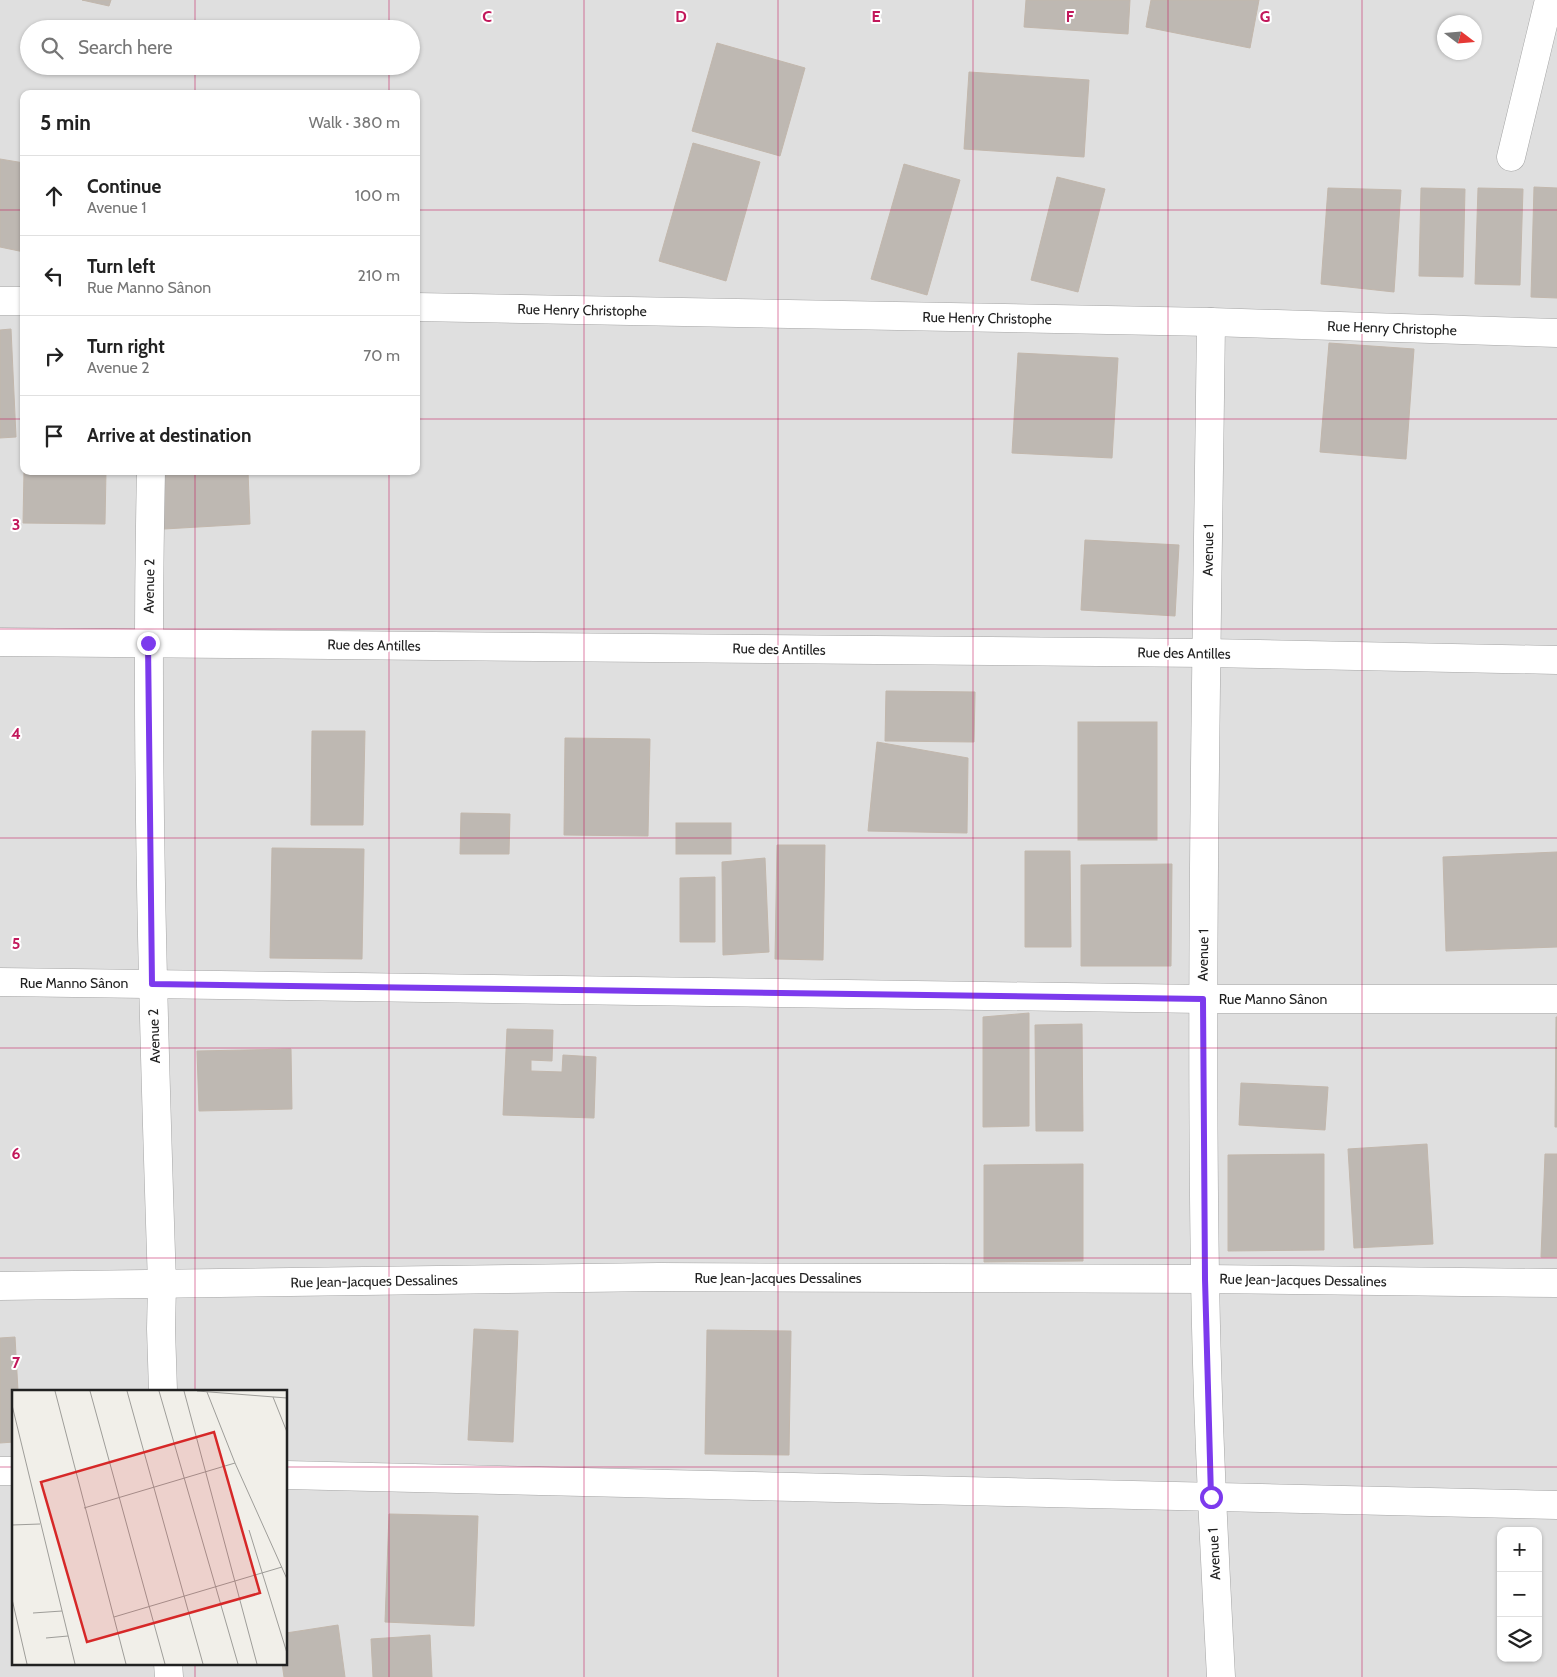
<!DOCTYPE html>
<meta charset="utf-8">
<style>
body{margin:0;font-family:Cabin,sans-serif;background:#f2f2f2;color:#222}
.controls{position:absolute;right:15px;bottom:15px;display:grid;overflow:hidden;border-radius:10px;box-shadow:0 1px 4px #0004}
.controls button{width:45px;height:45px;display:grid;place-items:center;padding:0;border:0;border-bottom:1px solid #e0e0e0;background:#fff;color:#222;font:25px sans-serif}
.compass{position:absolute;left:1437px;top:15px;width:45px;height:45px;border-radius:50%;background:#fff;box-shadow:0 1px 4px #0004;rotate:106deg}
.stop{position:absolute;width:15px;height:15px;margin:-11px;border:4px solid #7c3aed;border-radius:50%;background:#fff}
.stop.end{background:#7c3aed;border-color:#fff;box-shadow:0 1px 5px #0008}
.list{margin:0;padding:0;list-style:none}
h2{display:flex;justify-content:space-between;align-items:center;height:65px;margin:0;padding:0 20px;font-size:21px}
h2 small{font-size:16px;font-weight:400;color:#767676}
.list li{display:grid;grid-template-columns:32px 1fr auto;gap:15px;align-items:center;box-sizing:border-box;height:80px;padding:0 20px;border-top:1px solid #e0e0e0}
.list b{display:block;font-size:19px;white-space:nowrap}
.list p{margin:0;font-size:16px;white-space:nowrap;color:#767676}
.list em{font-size:16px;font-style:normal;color:#767676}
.icon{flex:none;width:28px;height:28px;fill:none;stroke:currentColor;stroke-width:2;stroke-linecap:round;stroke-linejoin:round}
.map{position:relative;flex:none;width:1557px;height:1677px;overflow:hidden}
.search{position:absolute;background:#fff;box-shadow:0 1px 4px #0004;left:20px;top:20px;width:400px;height:55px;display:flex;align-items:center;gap:12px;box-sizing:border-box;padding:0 18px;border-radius:28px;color:#767676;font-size:19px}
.panel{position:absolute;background:#fff;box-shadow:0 1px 4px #0004;left:20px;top:90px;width:400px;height:385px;border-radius:10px}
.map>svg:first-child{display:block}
.residential{fill:#dfdfdf;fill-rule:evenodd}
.building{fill:#beb8b2;stroke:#c2b7ac}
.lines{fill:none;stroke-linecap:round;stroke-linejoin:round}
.minor-casing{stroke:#a5a5a5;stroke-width:29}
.minor{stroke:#fff;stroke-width:28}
.route{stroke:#7c3aed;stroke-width:6}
.grid{fill:none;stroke:#c2185b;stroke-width:1;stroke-opacity:0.55}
.labels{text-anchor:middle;stroke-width:4;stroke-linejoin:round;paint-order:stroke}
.street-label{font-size:14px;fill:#212121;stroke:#fff}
.inset-road{fill:none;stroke:#9e9d99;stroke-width:1}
.view{fill:#d62828;fill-opacity:0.15;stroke:#d62828;stroke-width:2.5}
.inset-edge{fill:none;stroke:#212121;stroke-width:2.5}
.grid-label{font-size:16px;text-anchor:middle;font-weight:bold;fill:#c2185b;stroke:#fff;stroke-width:4;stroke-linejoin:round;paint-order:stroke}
</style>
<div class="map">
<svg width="1557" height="1677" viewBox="0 0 1557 1677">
<rect width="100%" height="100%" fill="#f1efe9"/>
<path class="residential" d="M0,0H1557V1677H0ZM1444,22H1474V52H1444ZM29,29H411V66H29ZM24,94H416V471H24ZM14,1391H286V1663H14ZM1501,1531H1538V1658H1501Z"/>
<g class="building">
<path d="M82,0H111L109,6Z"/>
<path d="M1026,0H1130L1128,34L1024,27Z"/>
<path d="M1151,0H1259L1250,48L1146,27Z"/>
<path d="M717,43L805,68L780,156L692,131Z"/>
<path d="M969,72L1089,80L1084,157L964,149Z"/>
<path d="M693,143L760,162L726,281L659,261Z"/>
<path d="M0,159L24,163V252L0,247Z"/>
<path d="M904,164L960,180L927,295L871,279Z"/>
<path d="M1057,177L1105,189L1078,292L1031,280Z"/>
<path d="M1534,187L1557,188V298L1531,297Z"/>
<path d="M1328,188L1401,190L1394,292L1321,284Z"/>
<path d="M1421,188L1465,189L1463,277L1419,276Z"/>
<path d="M1478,188L1523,189L1520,285L1475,284Z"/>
<path d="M11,329L16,437L0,438V330Z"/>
<path d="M1329,343L1414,349L1406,459L1320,452Z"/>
<path d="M1018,353L1118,358L1112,458L1012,453Z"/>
<path d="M24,471H106L105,524L23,523Z"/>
<path d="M161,471H248L250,524L164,529Z"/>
<path d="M1085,540L1179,545L1175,616L1081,610Z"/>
<path d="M886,691L975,692L974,742L885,741Z"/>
<rect x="1078" y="722" width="79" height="118"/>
<path d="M312,731H365L363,825H311Z"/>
<path d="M565,738L650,739L648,836L564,835Z"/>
<path d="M877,742L968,758L967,833L868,831Z"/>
<path d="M461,813L510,814L509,854H460Z"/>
<rect x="676" y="823" width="55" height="31"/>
<path d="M777,845H825L823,960L775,959Z"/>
<path d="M272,848L364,849L362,959L270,958Z"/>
<path d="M1025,851H1070L1071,947H1025Z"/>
<path d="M1557,852V947L1446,951L1443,857Z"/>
<path d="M765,858L769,952L723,955L722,862Z"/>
<path d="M1172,864L1171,966H1081V865Z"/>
<path d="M715,877V942H680V878Z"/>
<path d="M1029,1013V1126L983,1127V1017Z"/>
<path d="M1556,1017H1557V1127H1555Z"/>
<path d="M1082,1024L1083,1131H1036L1035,1025Z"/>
<path d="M507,1029L553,1030L552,1061L531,1060V1071L562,1072L563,1055L596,1057L594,1118L503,1115Z"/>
<path d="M291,1049L292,1109L199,1111L197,1051Z"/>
<path d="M1241,1083L1328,1087L1325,1130L1239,1125Z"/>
<path d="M1427,1144L1433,1244L1354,1248L1348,1149Z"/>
<path d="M1324,1154V1250L1228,1251V1155Z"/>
<path d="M1545,1154H1557V1257H1541Z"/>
<path d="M1083,1164V1261L984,1262V1165Z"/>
<path d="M474,1329L518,1331L513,1442L468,1440Z"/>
<path d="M707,1330L791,1331L789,1455L705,1454Z"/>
<path d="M15,1337L18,1391H14V1442L0,1443V1338Z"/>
<path d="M389,1514L478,1516L474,1626L385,1622Z"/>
<path d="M338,1625L345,1677H284L282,1663H286V1633Z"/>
<path d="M430,1635L432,1677H373L371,1639Z"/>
</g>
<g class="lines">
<defs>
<g id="minor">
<path d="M1511,157L1549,0"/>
<path d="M0,301H24"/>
<path d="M416,307L1211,322L1557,333"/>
<path d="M1211,322C1207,640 1200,958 1205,1275C1207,1409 1214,1543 1221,1677"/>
<path d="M151,471C145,742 153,1013 162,1284L161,1329L163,1391"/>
<path d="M0,642L1207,653L1557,660"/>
<path d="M0,982L1203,999H1557"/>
<path d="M0,1286L659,1277L1205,1279L1557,1283"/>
<path d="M0,1471H14"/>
<path d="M286,1475L1557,1505"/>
<path d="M168,1663L169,1677"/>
</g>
</defs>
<use href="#minor" class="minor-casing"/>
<use href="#minor" class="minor"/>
</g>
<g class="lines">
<path class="route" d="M148,643L152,984L1203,999L1205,1279L1211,1497"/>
</g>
<path class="grid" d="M195,0V29M389,0V29M584,0V1677M778,0V1677M973,0V1677M1168,0V1677M1362,0V1677M195,66V94M389,66V94M0,210H24M416,210H1557M0,419H24M416,419H1557M195,471V1391M389,471V1677M0,629H1557M0,838H1557M0,1048H1557M0,1258H1557M0,1467H14M286,1467H1557M195,1663V1677"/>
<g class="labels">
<g class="street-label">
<text transform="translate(582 310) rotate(1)" y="5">Rue Henry Christophe</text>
<text transform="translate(987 318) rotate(1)" y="5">Rue Henry Christophe</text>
<text transform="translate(1392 328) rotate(2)" y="5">Rue Henry Christophe</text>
<text transform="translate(1208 550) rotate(-89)" y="5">Avenue 1</text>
<text transform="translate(149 586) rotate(-89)" y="5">Avenue 2</text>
<text transform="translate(374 645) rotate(1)" y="5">Rue des Antilles</text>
<text transform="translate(779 649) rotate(1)" y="5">Rue des Antilles</text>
<text transform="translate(1184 653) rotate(1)" y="5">Rue des Antilles</text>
<text transform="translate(1203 955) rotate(-89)" y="5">Avenue 1</text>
<text x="74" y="988">Rue Manno Sânon</text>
<text x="1273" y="1004">Rue Manno Sânon</text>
<text transform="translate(154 1036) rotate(-92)" y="5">Avenue 2</text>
<text x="778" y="1283">Rue Jean-Jacques Dessalines</text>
<text transform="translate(1303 1280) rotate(1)" y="5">Rue Jean-Jacques Dessalines</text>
<text transform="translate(374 1281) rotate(-1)" y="5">Rue Jean-Jacques Dessalines</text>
<text transform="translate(1214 1554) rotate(-93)" y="5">Avenue 1</text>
</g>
</g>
<g transform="translate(12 1390)">
<rect width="275" height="275" fill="#f1efe9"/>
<path class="inset-road" d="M43,1L114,274M78,1L153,274M115,1L191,274M147,1L226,274M172,1L245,274M185,1L275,8M195,2L223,73L275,189M261,7L275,42M0,15L63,274M72,118L223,73M0,135L28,134M237,140L275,263M0,209L15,274M21,223L50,221M102,227L270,177M34,248L56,246"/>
<path class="view" d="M202,42L248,203L75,252L29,92Z"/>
<rect width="275" height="275" class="inset-edge"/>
</g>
<g class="grid-label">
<text x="487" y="22">C</text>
<text x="681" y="22">D</text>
<text x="876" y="22">E</text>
<text x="1070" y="22">F</text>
<text x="1265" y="22">G</text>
<text x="16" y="530">3</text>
<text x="16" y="739">4</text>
<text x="16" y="949">5</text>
<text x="16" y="1159">6</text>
<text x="16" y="1368">7</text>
</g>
</svg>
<div class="controls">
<button>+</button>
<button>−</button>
<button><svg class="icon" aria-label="layers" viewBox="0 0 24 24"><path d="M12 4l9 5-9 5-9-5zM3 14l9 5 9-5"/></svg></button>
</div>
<svg class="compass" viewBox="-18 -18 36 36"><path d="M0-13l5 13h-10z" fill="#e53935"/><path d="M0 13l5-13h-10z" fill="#767676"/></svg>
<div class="stop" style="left:1211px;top:1497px"></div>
<div class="stop end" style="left:148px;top:643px"></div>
<div class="search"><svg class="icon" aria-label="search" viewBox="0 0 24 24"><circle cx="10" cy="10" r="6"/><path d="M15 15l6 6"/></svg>Search here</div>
<section class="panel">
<h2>5 min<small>Walk · 380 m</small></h2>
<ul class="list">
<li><svg class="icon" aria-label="ahead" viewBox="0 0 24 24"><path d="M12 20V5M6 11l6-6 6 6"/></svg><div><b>Continue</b><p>Avenue 1</p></div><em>100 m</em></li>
<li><svg class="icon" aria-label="left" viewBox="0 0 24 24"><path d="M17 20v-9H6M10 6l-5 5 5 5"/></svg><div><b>Turn left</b><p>Rue Manno Sânon</p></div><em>210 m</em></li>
<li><svg class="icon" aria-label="right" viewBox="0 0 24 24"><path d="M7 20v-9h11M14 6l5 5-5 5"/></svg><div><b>Turn right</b><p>Avenue 2</p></div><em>70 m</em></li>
<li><svg class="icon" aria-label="arrive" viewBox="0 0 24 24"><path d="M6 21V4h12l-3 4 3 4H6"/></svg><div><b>Arrive at destination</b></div></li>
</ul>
</section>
</div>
